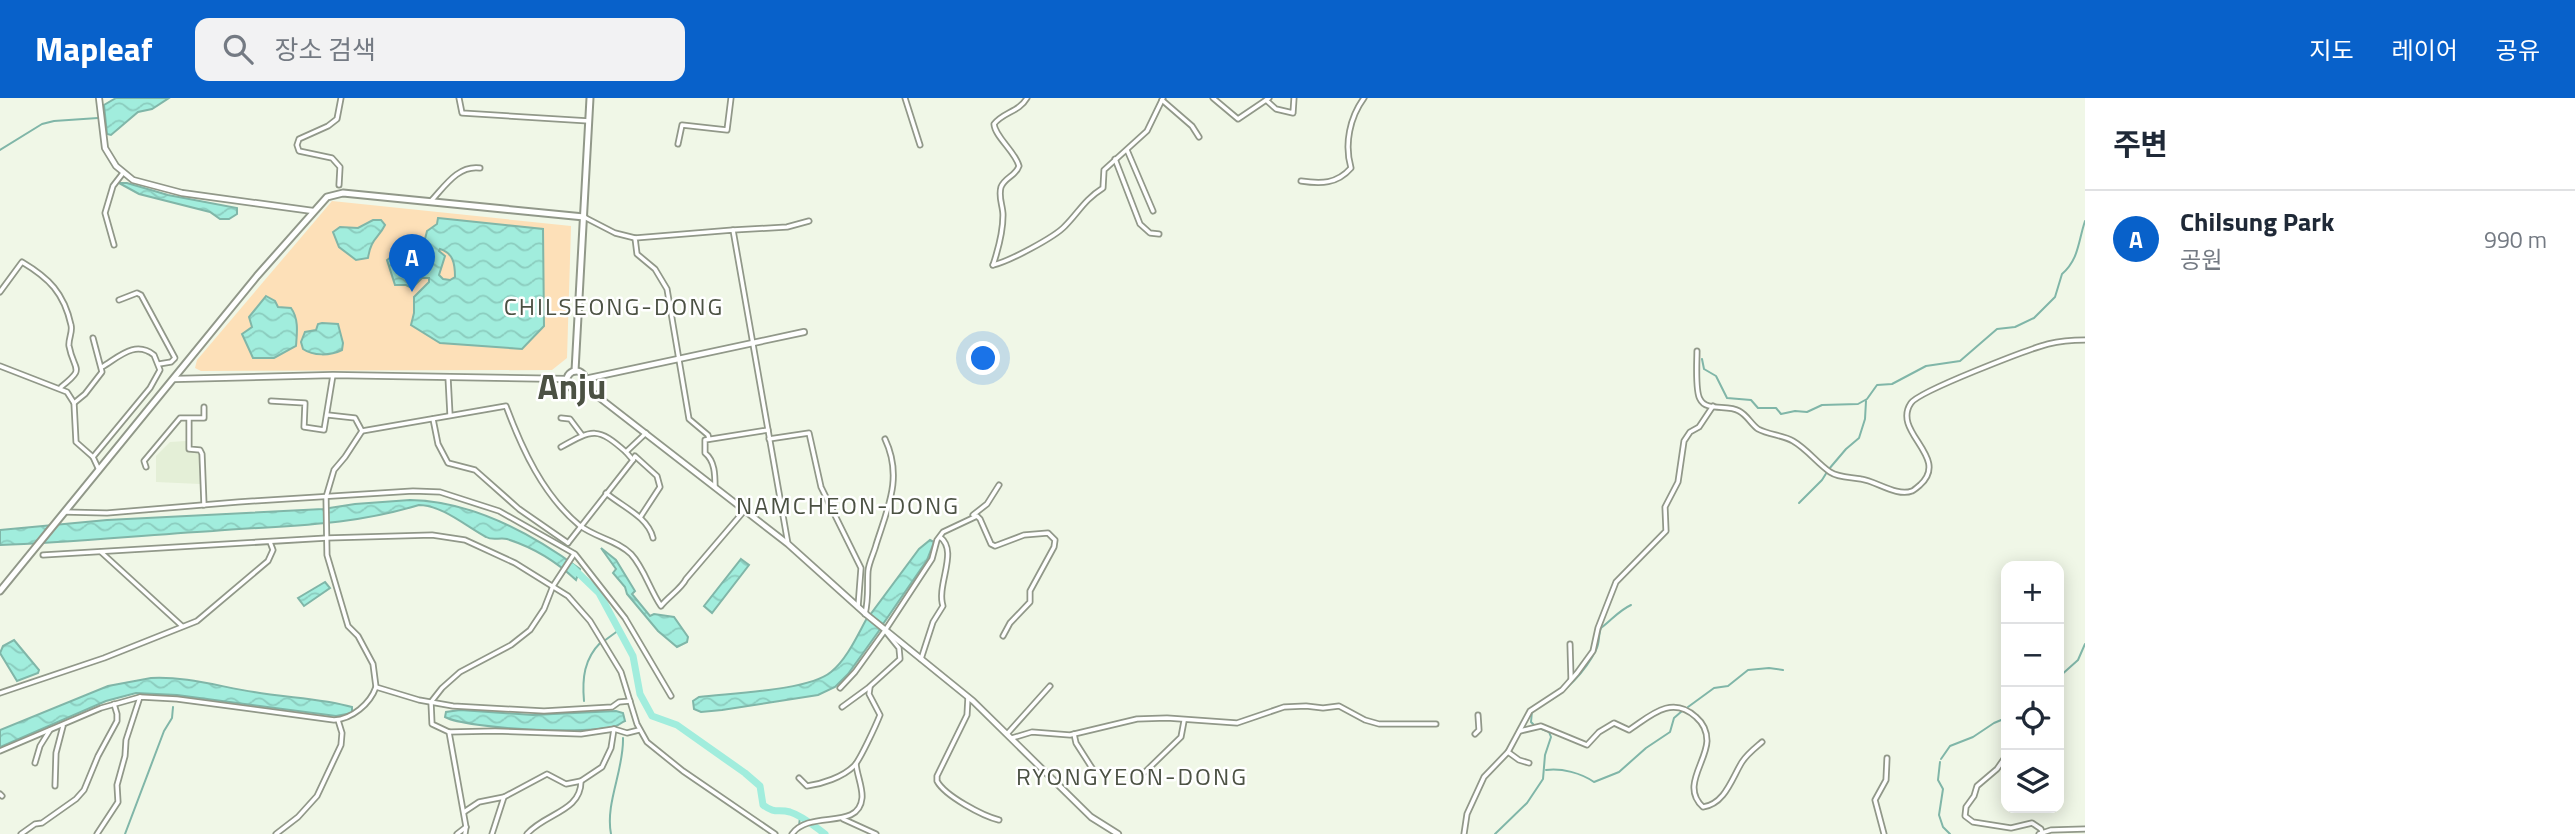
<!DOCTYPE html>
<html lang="ko">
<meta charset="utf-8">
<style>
body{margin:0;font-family:"Titillium Web","Noto Sans KR",sans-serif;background:#f2f2f3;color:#1f2937}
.controls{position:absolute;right:21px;bottom:21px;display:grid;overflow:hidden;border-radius:14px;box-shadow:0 4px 18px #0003}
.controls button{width:63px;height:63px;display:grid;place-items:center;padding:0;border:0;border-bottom:2px solid #e0e1e3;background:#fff;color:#1f2937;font:35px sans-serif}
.you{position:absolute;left:984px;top:261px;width:24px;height:24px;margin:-18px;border:5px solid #fff;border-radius:50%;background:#1a73e8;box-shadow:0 0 0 10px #1a73e833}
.badge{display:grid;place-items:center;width:46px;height:46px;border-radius:50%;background:#0861ca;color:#fff;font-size:23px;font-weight:700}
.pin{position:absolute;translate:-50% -58px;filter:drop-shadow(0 2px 4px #0008)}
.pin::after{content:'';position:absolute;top:37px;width:24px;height:21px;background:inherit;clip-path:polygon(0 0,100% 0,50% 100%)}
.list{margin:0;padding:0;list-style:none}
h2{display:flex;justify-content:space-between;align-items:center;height:91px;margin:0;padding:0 28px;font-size:30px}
h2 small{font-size:23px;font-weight:400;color:#747a83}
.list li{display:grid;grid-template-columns:46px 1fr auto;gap:21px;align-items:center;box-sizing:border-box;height:98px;padding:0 28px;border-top:2px solid #e0e1e3}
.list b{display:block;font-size:26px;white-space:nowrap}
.list p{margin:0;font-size:23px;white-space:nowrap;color:#747a83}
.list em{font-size:23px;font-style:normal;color:#747a83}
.icon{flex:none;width:38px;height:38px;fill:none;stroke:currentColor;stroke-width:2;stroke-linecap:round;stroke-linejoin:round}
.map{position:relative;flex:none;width:2085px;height:736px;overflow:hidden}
header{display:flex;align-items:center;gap:42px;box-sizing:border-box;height:98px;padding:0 35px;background:#0861ca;color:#fff}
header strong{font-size:33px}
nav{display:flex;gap:38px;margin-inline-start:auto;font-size:24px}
.search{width:490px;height:63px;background:#f2f2f3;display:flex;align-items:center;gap:18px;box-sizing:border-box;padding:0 24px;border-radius:14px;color:#747a83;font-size:26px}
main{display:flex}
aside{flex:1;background:#fff}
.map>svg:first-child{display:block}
.built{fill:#e4efd7}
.park{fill:#fde0b8}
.water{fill:url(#water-waves);stroke:#80b6a8;stroke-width:2;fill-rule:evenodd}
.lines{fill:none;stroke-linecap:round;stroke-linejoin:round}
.stream{stroke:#80b6a8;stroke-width:2}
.river{stroke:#a1eddd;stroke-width:7}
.street-casing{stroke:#919889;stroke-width:7}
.secondary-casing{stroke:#919889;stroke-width:8}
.primary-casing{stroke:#919889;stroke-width:9}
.street{stroke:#fff;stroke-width:3.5}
.secondary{stroke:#fff;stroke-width:4.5}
.primary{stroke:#fff;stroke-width:5}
.labels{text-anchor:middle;stroke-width:5;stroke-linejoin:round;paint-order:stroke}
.quarter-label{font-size:24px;letter-spacing:2px;fill:#4b5143;stroke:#fff}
.town-label{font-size:35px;font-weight:bold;fill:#4b5143;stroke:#fff}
</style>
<header>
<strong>Mapleaf</strong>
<div class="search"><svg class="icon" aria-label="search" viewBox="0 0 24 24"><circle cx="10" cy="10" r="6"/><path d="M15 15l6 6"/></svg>장소 검색</div>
<nav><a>지도</a><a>레이어</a><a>공유</a></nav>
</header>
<main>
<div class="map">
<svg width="2085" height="736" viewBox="0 0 2085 736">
<defs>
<pattern id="water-waves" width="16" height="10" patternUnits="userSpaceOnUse" patternTransform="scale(1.75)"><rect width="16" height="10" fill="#a1eddd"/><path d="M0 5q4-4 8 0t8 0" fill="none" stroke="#8bccbe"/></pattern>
</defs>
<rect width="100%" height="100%" fill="#f0f7e7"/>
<path class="built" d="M186,343L189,352L199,354L200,386L156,384V358L170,344Z"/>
<path class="park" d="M332,103L571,128L567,260L552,272L201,273L195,270L197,262Z"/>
<g class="water">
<path d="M116,0H169L152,11L138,14L111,37L107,36L104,7Z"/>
<path d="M119,85H127L168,97L237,110V116L229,121H220L210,114L139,96Z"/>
<path d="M438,120L543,131L544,228L522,251L440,245L411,227L414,215V199L429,184V180H422L412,190L406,187H395L387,162L391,159L394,165H401L403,151H413L414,144L424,145L427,133L437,126ZM440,151C453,155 455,165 455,179L450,182L443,181L439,177L445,158L439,153Z"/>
<path d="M373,122H381L385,127C378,141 371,140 368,160L356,162L339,149L333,134L340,129L358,130Z"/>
<path d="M266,198L275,203L278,209L291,210C299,221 297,235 296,248L274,260H253L242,236L252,229L249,219Z"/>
<path d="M322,225L338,226L343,245L342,252C330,258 313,258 303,251L301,244L305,234L316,232L318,226Z"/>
<path d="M410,402C472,403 531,435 580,471L576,482C557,464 532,449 507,441C500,439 493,443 486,439C467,429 442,407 419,407C346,429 287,427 213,433C142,437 71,445 0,447V432L107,422L323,411L355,406Z"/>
<path d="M930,442L934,444L927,462L883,526L870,517L919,451Z"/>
<path d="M601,450L616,462L635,493L632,496L650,518L654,516L674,519L688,539L687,544L677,549L658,533L627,496L625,489L613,475L616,471Z"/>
<path d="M741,461L749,467L712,515L704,508Z"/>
<path d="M325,484L330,490L304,508L298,500Z"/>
<path d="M867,520L881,530L848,576L835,589L818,597L722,612L701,614L694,611L693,603L699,599C730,595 808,593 831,574C847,561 857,538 867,520Z"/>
<path d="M14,542L39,572L38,575L17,583L0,555L3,548Z"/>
<path d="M151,580C185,578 221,589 254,594C287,600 320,600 352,609V615L336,618L177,597L136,595L106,603L0,649V632L108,588Z"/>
<path d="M460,612L533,617L616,613L623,615L625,623C622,624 619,627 616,628C592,637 467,631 445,619L446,614Z"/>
</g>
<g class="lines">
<g class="stream">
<path d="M0,52L42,26L54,23L98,20"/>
<path d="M1702,261L1704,271L1716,278L1727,300L1751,302L1758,310H1776L1781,316L1795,313L1807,314L1822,307L1858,306L1867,301L1877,287L1892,286L1926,268L1960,263L1997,231L2015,229L2034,220L2055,199L2062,176C2079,161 2078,144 2085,123"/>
<path d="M1829,371L1846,351L1859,340L1865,321L1866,303"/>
<path d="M1799,405L1822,382L1827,374"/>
<path d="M604,543L619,532"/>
<path d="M2059,579L2078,562L2085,546"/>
<path d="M584,603C582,580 584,561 601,544"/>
<path d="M1546,605C1566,593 1585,574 1596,552C1600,545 1598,537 1601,530C1612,522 1618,513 1631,507"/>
<path d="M1688,609L1714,590L1728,588L1748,572L1769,570L1783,572"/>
<path d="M1532,613L1531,624L1534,627"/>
<path d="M1941,661L1950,648L1973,639L1994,625L2006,620"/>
<path d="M1940,664L1938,682L1943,691L1939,717L1943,729L1950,736"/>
<path d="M1546,672C1562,670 1581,675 1594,684L1619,674L1646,650L1670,634L1674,620L1682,613"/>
<path d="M799,728L800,719"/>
<path d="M125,736L164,633L172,620L173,609"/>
<path d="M611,736C605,705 624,672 623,640"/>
<path d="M1495,736L1527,705L1543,681L1545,657L1551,639L1549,634L1539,630"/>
</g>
<path class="river" d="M572,469L599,495L633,558L640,596L652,618L677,627L745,675L760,688L763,707C775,716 778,711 790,714C803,718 814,728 825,736"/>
<defs>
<g id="street">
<path d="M459,0L462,15L589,23"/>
<path d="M905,0L920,47"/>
<path d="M1213,0L1238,21L1269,0"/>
<path d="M1162,2L1192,28L1199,39"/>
<path d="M1266,2L1276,11L1293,15L1294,0"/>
<path d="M678,46L682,27L727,32L731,0"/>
<path d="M1127,52L1153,113"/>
<path d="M1115,61L1140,126L1150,135L1159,136"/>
<path d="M1301,83C1321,86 1337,86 1351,70C1344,46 1350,19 1364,0"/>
<path d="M339,87L340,69L332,60L299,53L297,47L299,41L328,28L337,21L341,0"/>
<path d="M431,103C445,88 458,67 480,70"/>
<path d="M584,119L615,135L635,140"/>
<path d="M733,132L787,129L809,123"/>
<path d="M114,147L105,115L113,88L123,75"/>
<path d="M993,167C1008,164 1055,139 1065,128C1079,114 1084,102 1103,90L1104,72L1147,33L1163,0"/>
<path d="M993,167C998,152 1003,134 1003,117C1003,108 998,99 1001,89C1005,79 1016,78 1019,68C1015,53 995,39 994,26C1003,14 1019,14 1027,0"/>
<path d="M0,194L22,164C49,180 64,195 71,227C73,234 68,241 69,248C74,274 86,269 61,289"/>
<path d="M119,202L137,195L141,197L175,260L171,264L159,266"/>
<path d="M1697,253C1697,264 1695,293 1700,301C1706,314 1728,306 1739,313C1747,317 1751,326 1758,331C1769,337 1783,337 1793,343C1807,351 1817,365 1830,374C1839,380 1851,379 1861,381C1876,383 1897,399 1912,393C1913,393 1920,387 1920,387C1951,359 1891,334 1911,305C1919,293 2029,251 2048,246C2060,243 2073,242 2085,242"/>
<path d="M0,268L67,294L74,305L76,344L93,359L99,372"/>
<path d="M448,279L450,317"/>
<path d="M271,303L305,305L304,329L324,332L333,277"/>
<path d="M74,305L85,296L102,274L93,240"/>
<path d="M328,317L355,320L362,333L506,308C522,351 543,397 579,427C596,440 617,442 631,456C644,470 650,492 661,508C668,499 682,490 686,481L744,413"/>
<path d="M561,320L570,321L582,337"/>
<path d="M189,321V351L200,352L202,356L204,407"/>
<path d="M433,321L438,346L448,365L475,372L519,411L568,445"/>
<path d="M362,333L345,359L334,372L326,399L327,457L348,528L358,538L373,566L376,589L419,602L453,608L544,613L612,609L619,604L630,603"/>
<path d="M709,341L708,337L689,321L667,191L655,171L637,156L635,140L733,132L788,446"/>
<path d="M769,341L809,335L821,389L861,470L858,509"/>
<path d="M561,349C593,331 598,329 626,354"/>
<path d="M93,359L150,290L160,272L154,257C135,242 119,259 102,269"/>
<path d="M633,362L635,358L657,378L660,389L641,418"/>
<path d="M146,369L144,363L180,320H204V309"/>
<path d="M715,389C715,377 715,363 705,355V342L768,332"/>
<path d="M606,395C623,409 648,419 653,440"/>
<path d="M64,414L107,415L238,404L413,393L440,394L499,413L575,456L625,520L671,598"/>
<path d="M973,417L987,406L999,387"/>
<path d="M568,445L633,362L626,354L646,335"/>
<path d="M101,454L182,528"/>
<path d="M43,457L327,440L432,437L465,442L515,465L568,498L590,523L621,574L637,626L647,644L683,673L775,736"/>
<path d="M865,516C869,500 867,488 868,473C869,464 874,455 876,447C888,409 903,379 885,341"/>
<path d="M1570,546L1571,581"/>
<path d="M921,561L933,524L943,508C936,487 959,453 940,439"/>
<path d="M840,590L855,574L886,531L932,461L937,442L943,434L977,418L980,421L991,446L995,448L1024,437L1048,435L1055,442L1054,449L1030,493V504L1010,525L1003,538"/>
<path d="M0,595L104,560L197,523L268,463L273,452L270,444"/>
<path d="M968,599L967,617L937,678V683C945,698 983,718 999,722"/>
<path d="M842,609L868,590L900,561L899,550L886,534"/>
<path d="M1520,633L1541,628L1587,647L1599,634L1614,625L1629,632C1649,619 1671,596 1696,619C1703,625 1707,633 1707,643C1706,665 1681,689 1703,709C1725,706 1732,680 1742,664C1747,656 1755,650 1762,644"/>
<path d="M449,634L495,633L581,636L614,631L627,635L639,632"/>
<path d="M1007,636L1050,588"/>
<path d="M1074,636L1076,645L1092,670"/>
<path d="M1475,636L1479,632L1478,617"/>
<path d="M1012,640L1032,634L1070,637L1137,621L1167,620L1237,625L1284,609L1306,608L1323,610L1339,608L1365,622L1379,626H1436"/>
<path d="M0,653L101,610L140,599L177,601L334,622C352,621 370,606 376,589"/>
<path d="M1508,654L1519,662L1529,665"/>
<path d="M2006,658L1997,671L1977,688L1974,698L1966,709L1965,718L1973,724L2011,730L2032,725L2041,731L2042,734"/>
<path d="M35,665L40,648L50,632"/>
<path d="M1145,674L1181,639L1184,623"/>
<path d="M799,680L807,688C822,686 843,679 854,668C860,662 876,627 880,617L869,596L870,589"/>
<path d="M55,688L56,655L63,628"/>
<path d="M0,696L2,698"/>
<path d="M504,699L547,676L566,686L581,683L602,669L611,650L614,631"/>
<path d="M464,714L479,704L504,699L492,736"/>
<path d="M843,721L876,736"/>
<path d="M21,736L35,726L42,725L76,701L84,692L98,658L117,623V616L114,606"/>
<path d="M97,736L118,704L117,687L125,658L126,642L140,599"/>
<path d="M276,736L298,719L317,698L341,647L342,635L338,622"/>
<path d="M457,736L466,729"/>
<path d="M465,736L466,729L449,634L432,626L431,604L442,590L460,574L511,547L530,532L544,511L553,488L574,456"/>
<path d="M527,736C545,715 581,714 581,683"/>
<path d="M792,736C810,711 859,733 862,700C863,690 857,677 856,666"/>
<path d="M1464,736L1467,716L1484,679L1508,654L1530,613L1562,592L1577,575L1593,553L1598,530L1616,484L1666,433L1665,409L1678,384L1684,343L1690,334L1699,329L1713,308"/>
<path d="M1884,736L1875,702L1886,682L1887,660"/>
<path d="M2039,736L2051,732L2085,731"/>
</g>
<g id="secondary">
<path d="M99,0L105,50L116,68L133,82L182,95L313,113"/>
<path d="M174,281L333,277L566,281"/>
<path d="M585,281L804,234"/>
<path d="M583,287L788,446L867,517L973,603L1091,719L1118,736"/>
</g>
<g id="primary">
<path d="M575,273L590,0"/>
<circle cx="576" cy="282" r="9"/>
<path d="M0,493L257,178L327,99L343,95L584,119"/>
</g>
</defs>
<use href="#street" class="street-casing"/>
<use href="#secondary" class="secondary-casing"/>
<use href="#primary" class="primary-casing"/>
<use href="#street" class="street"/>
<use href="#secondary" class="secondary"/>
<use href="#primary" class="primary"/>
</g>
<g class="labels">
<g class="quarter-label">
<text x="614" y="217">CHILSEONG-DONG</text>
<text x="848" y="416">NAMCHEON-DONG</text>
<text x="1132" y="687">RYONGYEON-DONG</text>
</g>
<g class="town-label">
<text x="572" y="301">Anju</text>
</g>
</g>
</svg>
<div class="controls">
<button>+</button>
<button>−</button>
<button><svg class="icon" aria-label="locate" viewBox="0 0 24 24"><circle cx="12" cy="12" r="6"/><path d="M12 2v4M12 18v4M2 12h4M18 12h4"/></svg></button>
<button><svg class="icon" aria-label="layers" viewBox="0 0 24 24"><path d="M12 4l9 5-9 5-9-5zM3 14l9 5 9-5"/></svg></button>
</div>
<div class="you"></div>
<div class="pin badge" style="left:412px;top:194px">A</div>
</div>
<aside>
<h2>주변<small></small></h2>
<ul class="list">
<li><span class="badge">A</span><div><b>Chilsung Park</b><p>공원</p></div><em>990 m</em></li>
</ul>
</aside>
</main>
